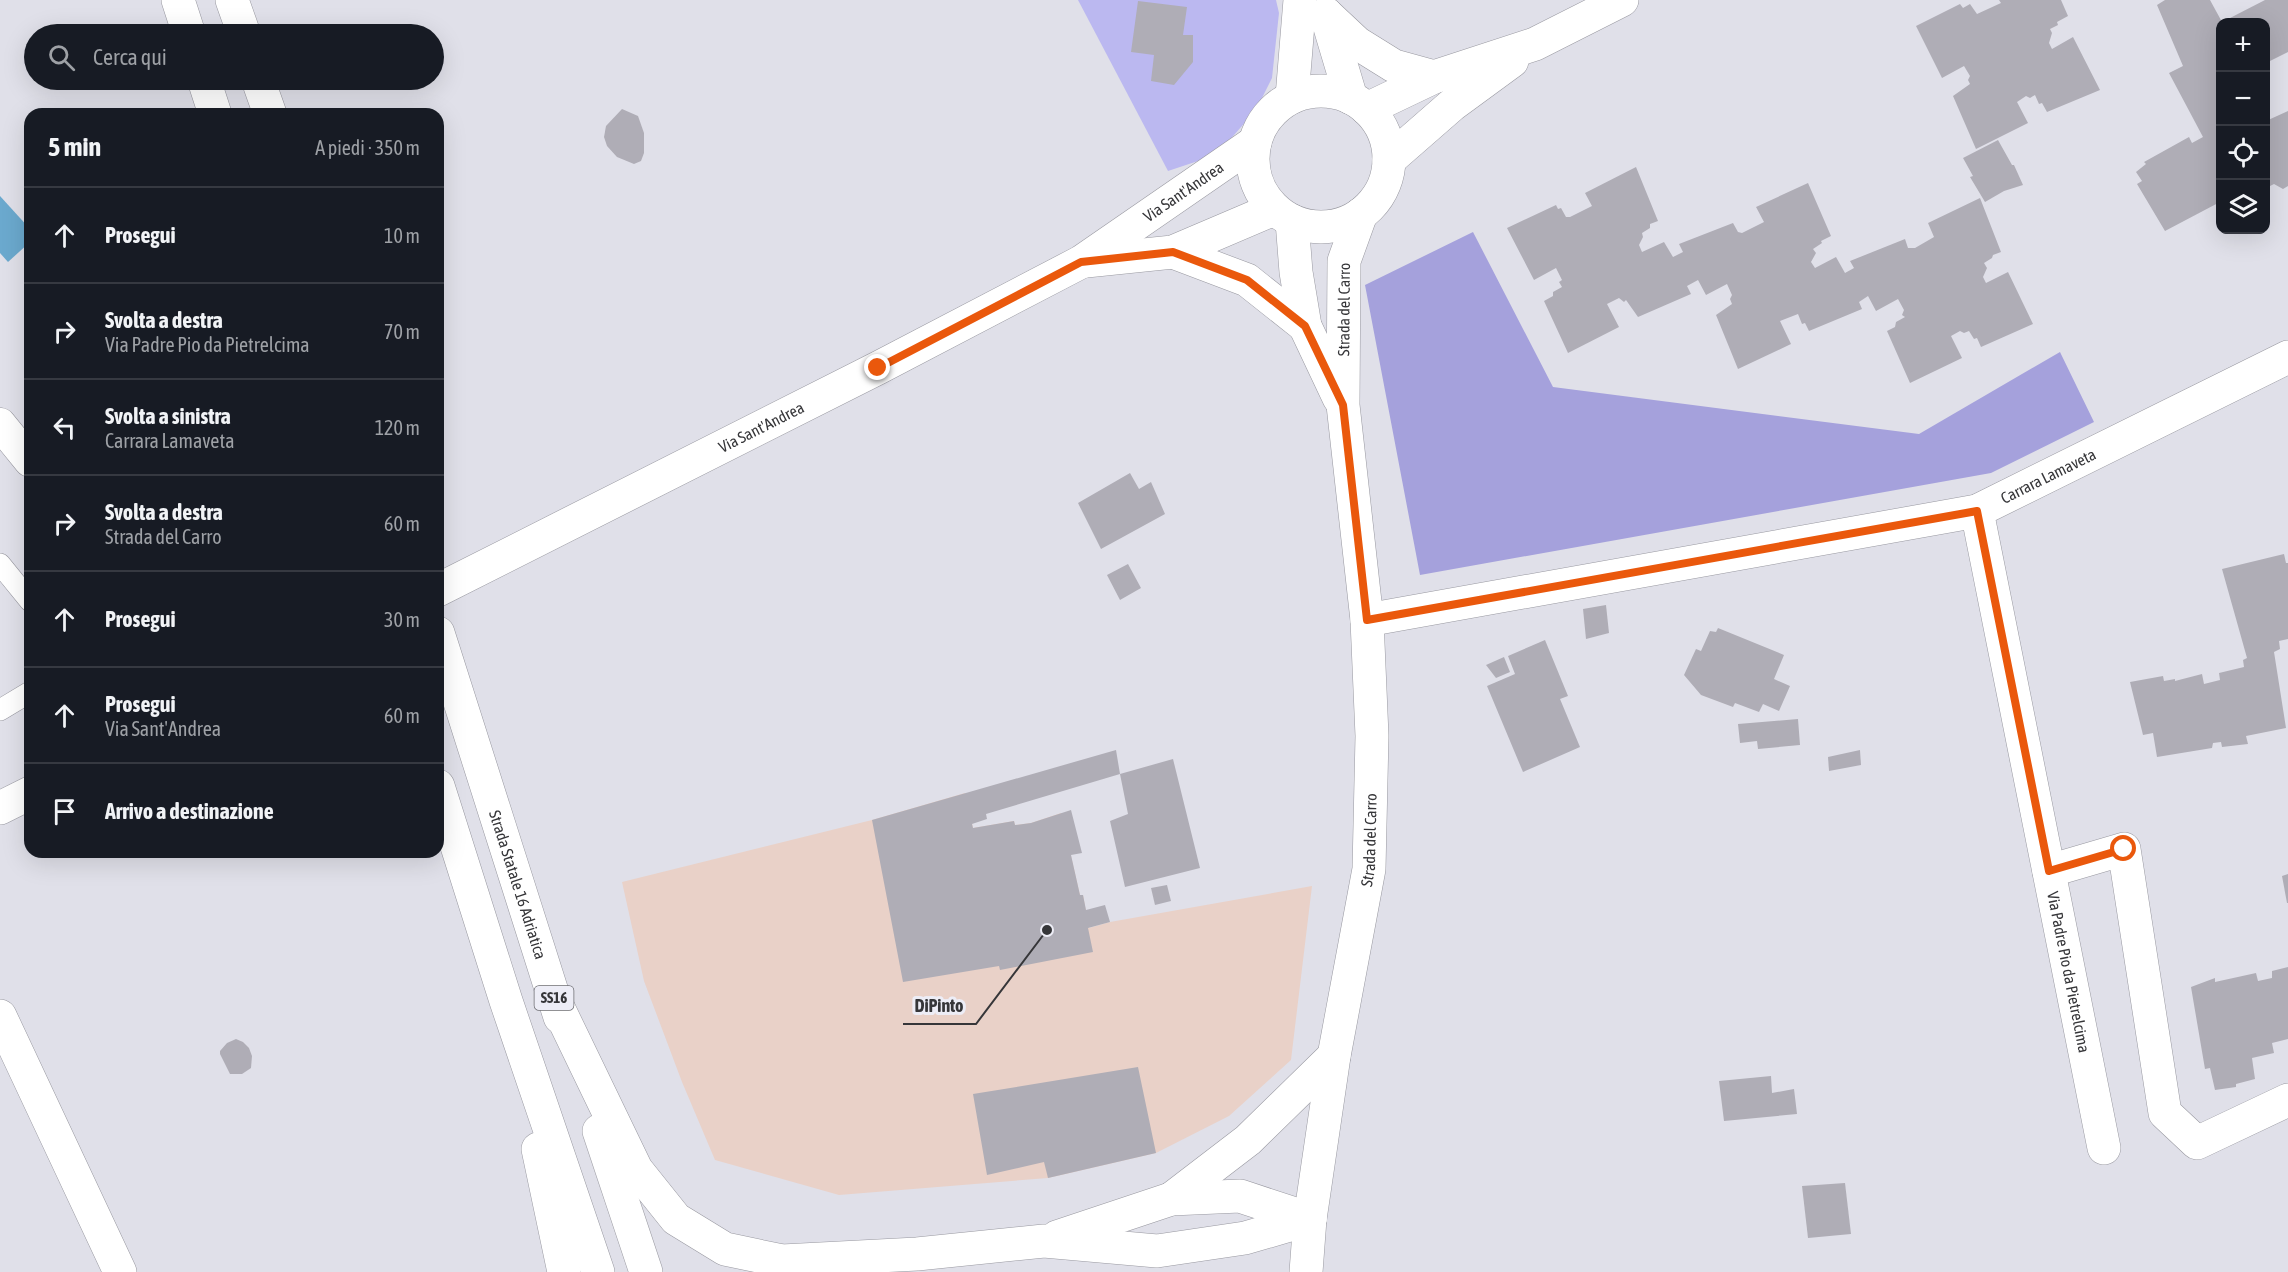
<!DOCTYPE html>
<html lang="it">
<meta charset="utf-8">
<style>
body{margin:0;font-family:"Asap Condensed",sans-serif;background:#242831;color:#f1f3f6}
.controls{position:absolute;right:18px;top:18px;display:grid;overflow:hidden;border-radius:12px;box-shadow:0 6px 24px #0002}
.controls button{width:54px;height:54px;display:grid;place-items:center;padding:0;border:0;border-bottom:2px solid #363941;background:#171b24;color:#f1f3f6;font:30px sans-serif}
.stop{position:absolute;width:18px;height:18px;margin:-14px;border:4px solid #ea580c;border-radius:50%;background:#fff}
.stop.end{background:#ea580c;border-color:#fff;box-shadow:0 2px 6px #0008}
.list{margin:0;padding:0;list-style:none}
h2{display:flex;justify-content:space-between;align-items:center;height:78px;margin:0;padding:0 24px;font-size:26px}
h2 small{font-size:20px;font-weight:400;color:#9ea1a6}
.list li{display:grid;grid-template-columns:39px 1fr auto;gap:18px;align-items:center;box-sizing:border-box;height:96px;padding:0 24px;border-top:2px solid #363941}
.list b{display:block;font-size:22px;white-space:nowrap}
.list p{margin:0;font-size:20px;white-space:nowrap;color:#9ea1a6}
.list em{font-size:20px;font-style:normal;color:#9ea1a6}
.icon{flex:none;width:33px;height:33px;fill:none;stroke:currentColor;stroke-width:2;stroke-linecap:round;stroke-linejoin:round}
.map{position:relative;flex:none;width:2288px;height:1272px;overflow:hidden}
.search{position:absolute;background:#171b24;box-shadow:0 6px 24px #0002;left:24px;top:24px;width:420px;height:66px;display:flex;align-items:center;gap:15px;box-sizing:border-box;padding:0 21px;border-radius:33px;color:#9ea1a6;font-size:22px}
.panel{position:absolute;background:#171b24;box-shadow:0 6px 24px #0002;left:24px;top:108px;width:420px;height:750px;border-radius:18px}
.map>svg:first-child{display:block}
.industrial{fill:#e9d1c8}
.green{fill:#bbb8f0}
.forest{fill:#a5a1dc}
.water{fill:#6ba9ce}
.building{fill:#afadb6}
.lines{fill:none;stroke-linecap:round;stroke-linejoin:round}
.service-casing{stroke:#9898a0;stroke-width:22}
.pedestrian-casing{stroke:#9898a0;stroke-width:33}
.minor-casing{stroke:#9898a0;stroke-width:34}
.tertiary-casing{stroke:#9898a0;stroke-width:34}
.primary-casing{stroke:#9898a0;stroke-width:34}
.trunk-casing{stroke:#9898a0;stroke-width:34}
.service{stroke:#fff;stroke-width:21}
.pedestrian{stroke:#fff;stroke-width:32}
.minor{stroke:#fff;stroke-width:33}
.tertiary{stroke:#fff;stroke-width:33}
.primary{stroke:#fff;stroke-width:33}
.trunk{stroke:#fff;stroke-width:33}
.route{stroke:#ea580c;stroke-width:8}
.labels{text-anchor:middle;stroke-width:6;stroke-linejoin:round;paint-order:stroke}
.shield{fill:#ededf6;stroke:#6d6d72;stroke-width:1.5}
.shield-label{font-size:15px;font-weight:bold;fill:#363639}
.street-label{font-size:16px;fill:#363639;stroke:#ededf6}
.leader{fill:none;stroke:#363639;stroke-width:2}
.callout-dot{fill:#363639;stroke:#ededf6;stroke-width:2}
.callout-label{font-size:18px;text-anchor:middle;font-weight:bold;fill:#363639;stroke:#ededf6;stroke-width:6;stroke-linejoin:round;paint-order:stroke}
</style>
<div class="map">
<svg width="2288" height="1272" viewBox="0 0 2288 1272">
<rect width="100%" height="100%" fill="#e0e0e9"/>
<path class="industrial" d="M965,793L973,828L1014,821L1015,825L1031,823L1061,813L1080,895H1083L1089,928L1110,922L1312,886L1291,1060L1229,1116L1156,1153L1048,1178L839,1195L715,1160L682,1082L644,981L622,882L872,820Z"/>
<path class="green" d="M1078,0H1276L1279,13L1272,78L1256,110L1227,143L1204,159L1168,171Z"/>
<path class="forest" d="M1473,232L1553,387L1919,434L2060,352L2094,422L1991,473L1420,575L1365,285Z"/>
<path class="water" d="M0,196L30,229V242L8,262L0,253Z"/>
<g class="building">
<path d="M1999,0H2061L2068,16L2057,22L2058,25L2050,29L2052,33L2049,43L2052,49L2073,37L2100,90L2047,112L2042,103L2039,104L2035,95L2030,98L2026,96L2017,102L2028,123L1976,149L1953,96L1970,84L1968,80L1970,76L1964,66L1942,78L1916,26L1960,4L1963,8L1970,4L1977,14L2001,3Z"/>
<path d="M2165,0H2210L2222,22H2220V202L2165,231L2137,184L2142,181L2136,172L2146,164L2144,162L2189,137L2192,143L2203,137L2169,73L2183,66L2157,5Z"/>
<path d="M2265,0H2288V52L2266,63V22H2234L2230,18Z"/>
<path d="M1138,1L1187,7L1183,35H1193V62L1174,85L1151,81L1154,55L1131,52Z"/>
<path d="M622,109L638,116L644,133V153L641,161L634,164L617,157L607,146L604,137L606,126Z"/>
<path d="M2288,111V186L2283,189L2274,184L2266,188V121Z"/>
<path d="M1998,140L2012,165H2014L2023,185L2004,191L1985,202L1970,177L1973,176L1963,158Z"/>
<path d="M1636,167L1658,221L1650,224V228L1642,233L1643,237L1639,245L1642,252L1664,242L1673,257L1683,252L1679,244L1733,223L1738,232L1742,233L1764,222L1756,207L1808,183L1831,236L1821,241L1822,243L1813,249L1816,253L1811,262L1815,268L1836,257L1845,273L1854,268L1850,261L1905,239L1908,248H1915L1934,237L1928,223L1980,198L2001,252L1993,255L1992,258L1984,263L1987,268L1983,277L1986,283L2008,272L2033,324L1981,347L1977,338L1974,339L1969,331L1964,333L1960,331L1951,336L1962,358L1910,383L1887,331L1895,327L1896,322L1905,317L1902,315L1904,310L1898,299L1876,311L1868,296L1859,302L1862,309L1809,331L1805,323L1802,324L1798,314L1780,321L1791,344L1738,369L1716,315L1732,304L1730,299L1732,295L1727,284L1706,295L1698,280L1687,286L1691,294L1638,317L1626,300L1624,302L1619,298L1607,304L1619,327L1568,353L1544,301L1553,296V292L1562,287L1559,282L1562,280L1556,268L1534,280L1507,228L1556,205L1558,209L1561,208L1566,217H1570L1592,206L1585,193Z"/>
<path d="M1130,473L1139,489L1151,482L1165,514L1101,549L1078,503Z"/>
<path d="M2284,554L2286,563H2288V639L2279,641L2280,649L2274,652L2286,728L2246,736L2248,744L2222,747L2221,742L2213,743L2212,748L2157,757L2153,733L2143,735L2130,682L2163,676L2164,681L2175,679V681L2202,674L2204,684L2220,680L2219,673L2244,667L2243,660L2247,658L2222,569Z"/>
<path d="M1128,564L1141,588L1120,600L1107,575Z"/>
<path d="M1606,605L1609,633L1586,639L1583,609Z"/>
<path d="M1718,628L1784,655L1774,679L1790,686L1779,711L1763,704L1759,712L1735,703L1733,707L1701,695L1684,675L1696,649L1701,651L1710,631L1716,632Z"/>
<path d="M1545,640L1568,696L1560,699L1580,747L1523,772L1487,686L1515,674L1508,656Z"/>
<path d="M1504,657L1510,672L1496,678L1486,665Z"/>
<path d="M1798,719L1800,745L1758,749L1757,741L1740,743L1738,724Z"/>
<path d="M1116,750L1120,774L1173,759L1200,868L1125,887L1110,821L1128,814L1120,774L986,814L987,819L972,824L973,828L1014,821L1015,825L1031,823L1071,810L1082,853L1071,855L1080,895H1083L1086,910L1105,905L1110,922L1088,928L1093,952L1000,970L999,966L903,982L872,820Z"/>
<path d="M1860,750L1861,765L1829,771L1828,757Z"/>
<path d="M2288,874V903H2287L2282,876Z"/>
<path d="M1167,885L1171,901L1155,905L1151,888Z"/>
<path d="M2288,967V1039L2272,1043L2274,1053L2252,1058L2255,1079L2236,1084V1087L2215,1090L2210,1068L2205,1069L2191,987L2215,978V982L2256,973L2258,981L2272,978V971Z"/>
<path d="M236,1039L243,1042L249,1048L252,1056L251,1068L242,1074H230L220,1054V1051L227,1043Z"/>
<path d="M1138,1067L1156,1153L1048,1178L1044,1162L987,1175L973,1094Z"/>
<path d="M1771,1076L1772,1093L1794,1089L1797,1114L1724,1121L1719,1081Z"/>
<path d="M1845,1183L1851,1234L1808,1238L1802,1186Z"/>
</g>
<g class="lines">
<defs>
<g id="service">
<path d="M0,564L30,601"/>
<path d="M0,710L30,692"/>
</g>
<path id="pedestrian" d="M0,424L30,461"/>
<g id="minor">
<path d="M1326,14L1357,43L1394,66L1434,77"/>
<path d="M1326,14L1351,98"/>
<path d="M1292,97L1300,0"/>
<path id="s1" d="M1977,511L2104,1148"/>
<path id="s2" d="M1367,620L1977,511L2288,357"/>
<path d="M2049,871L2124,849L2165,1113L2197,1143L2288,1100"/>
<path d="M1306,1272L1310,1219"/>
</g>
<g id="tertiary">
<path d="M1367,109L1434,77L1535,44L1622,0"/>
<path d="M1389,160L1452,105L1512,61"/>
</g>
<g id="primary">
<circle cx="1321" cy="159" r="68"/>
<path d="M1292,221L1296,272L1305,326L1339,398"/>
<path d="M1173,252L1247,280L1305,326"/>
<path d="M1086,261L1173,252L1274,209"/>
<path id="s3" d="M438,590L878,368L1081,262L1255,142"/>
<path d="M0,808L30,793"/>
<path d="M0,1016L120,1272"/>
<path id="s4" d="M1310,1219L1334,1056L1369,869L1372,736L1367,620L1343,405L1344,261L1361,214"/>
</g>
<g id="trunk">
<path d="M178,0L189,34"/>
<path d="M232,0L244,34"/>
<path d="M204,80L215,114"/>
<path d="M258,80L270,114"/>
<path id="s5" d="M438,633L560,1017"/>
<path d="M438,786L506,1001L598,1272"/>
<path d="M553,997L636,1169L676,1219L725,1249L782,1261L917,1254L1044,1241L1157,1251L1245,1238L1310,1219"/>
<path d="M599,1131L646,1272"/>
<path d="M538,1149L564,1272"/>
<path d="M1171,1199L1248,1140L1334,1056"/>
<path d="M1057,1237L1171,1199L1240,1196L1310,1219"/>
</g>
</defs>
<use href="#service" class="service-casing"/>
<use href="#pedestrian" class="pedestrian-casing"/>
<use href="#minor" class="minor-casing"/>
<use href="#tertiary" class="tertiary-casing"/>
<use href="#primary" class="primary-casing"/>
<use href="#trunk" class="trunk-casing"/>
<use href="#service" class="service"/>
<use href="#pedestrian" class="pedestrian"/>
<use href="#minor" class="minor"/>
<use href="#tertiary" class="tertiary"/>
<use href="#primary" class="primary"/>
<use href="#trunk" class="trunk"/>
</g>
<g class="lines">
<path class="route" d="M878,368L1081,262L1173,252L1247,280L1305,326L1343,405L1367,620L1977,511L2049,871L2124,849"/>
</g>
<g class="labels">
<rect class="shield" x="534.5" y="986" width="39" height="24" rx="4.5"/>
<g class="shield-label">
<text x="554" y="1003">SS16</text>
</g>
<g class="street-label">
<text dy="6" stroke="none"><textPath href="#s3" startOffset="846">Via Sant'Andrea</textPath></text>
<text dy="6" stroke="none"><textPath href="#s4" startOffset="916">Strada del Carro</textPath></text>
<text dy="6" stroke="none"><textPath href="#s3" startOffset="362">Via Sant'Andrea</textPath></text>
<text dy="6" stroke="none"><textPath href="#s2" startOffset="699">Carrara Lamaveta</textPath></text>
<text dy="6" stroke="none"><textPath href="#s4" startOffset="384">Strada del Carro</textPath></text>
<text dy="6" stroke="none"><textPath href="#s5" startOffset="264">Strada Statale 16 Adriatica</textPath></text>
<text dy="6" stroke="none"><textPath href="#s1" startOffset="470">Via Padre Pio da Pietrelcima</textPath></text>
</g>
</g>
<path class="leader" d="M1047 930L976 1024H903"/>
<circle class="callout-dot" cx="1047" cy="930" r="6"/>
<g class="callout-label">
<text x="939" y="1012">DiPinto</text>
</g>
</svg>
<div class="controls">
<button>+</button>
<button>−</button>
<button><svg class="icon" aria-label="locate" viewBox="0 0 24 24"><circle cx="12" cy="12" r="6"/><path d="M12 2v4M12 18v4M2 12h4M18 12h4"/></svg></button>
<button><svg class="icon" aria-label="layers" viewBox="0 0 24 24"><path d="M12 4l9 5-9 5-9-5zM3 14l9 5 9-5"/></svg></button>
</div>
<div class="stop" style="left:2124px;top:849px"></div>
<div class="stop end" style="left:878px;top:368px"></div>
<div class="search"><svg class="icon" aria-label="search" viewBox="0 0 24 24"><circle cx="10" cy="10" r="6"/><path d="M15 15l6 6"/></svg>Cerca qui</div>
<section class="panel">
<h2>5 min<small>A piedi · 350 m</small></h2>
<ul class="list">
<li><svg class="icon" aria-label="ahead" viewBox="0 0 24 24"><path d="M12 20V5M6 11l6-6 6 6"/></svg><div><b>Prosegui</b></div><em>10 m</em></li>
<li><svg class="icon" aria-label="right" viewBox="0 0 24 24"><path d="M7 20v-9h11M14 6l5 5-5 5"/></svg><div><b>Svolta a destra</b><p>Via Padre Pio da Pietrelcima</p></div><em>70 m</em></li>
<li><svg class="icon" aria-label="left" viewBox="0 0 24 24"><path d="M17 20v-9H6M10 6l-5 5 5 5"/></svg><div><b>Svolta a sinistra</b><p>Carrara Lamaveta</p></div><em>120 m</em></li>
<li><svg class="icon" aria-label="right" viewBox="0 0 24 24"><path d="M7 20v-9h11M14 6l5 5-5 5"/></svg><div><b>Svolta a destra</b><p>Strada del Carro</p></div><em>60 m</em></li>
<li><svg class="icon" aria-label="ahead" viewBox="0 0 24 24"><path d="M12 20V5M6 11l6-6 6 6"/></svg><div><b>Prosegui</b></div><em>30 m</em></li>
<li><svg class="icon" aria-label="ahead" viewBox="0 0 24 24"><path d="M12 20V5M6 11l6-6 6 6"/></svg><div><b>Prosegui</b><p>Via Sant'Andrea</p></div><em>60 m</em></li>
<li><svg class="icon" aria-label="arrive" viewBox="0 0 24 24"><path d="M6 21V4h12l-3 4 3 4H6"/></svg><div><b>Arrivo a destinazione</b></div></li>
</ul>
</section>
</div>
